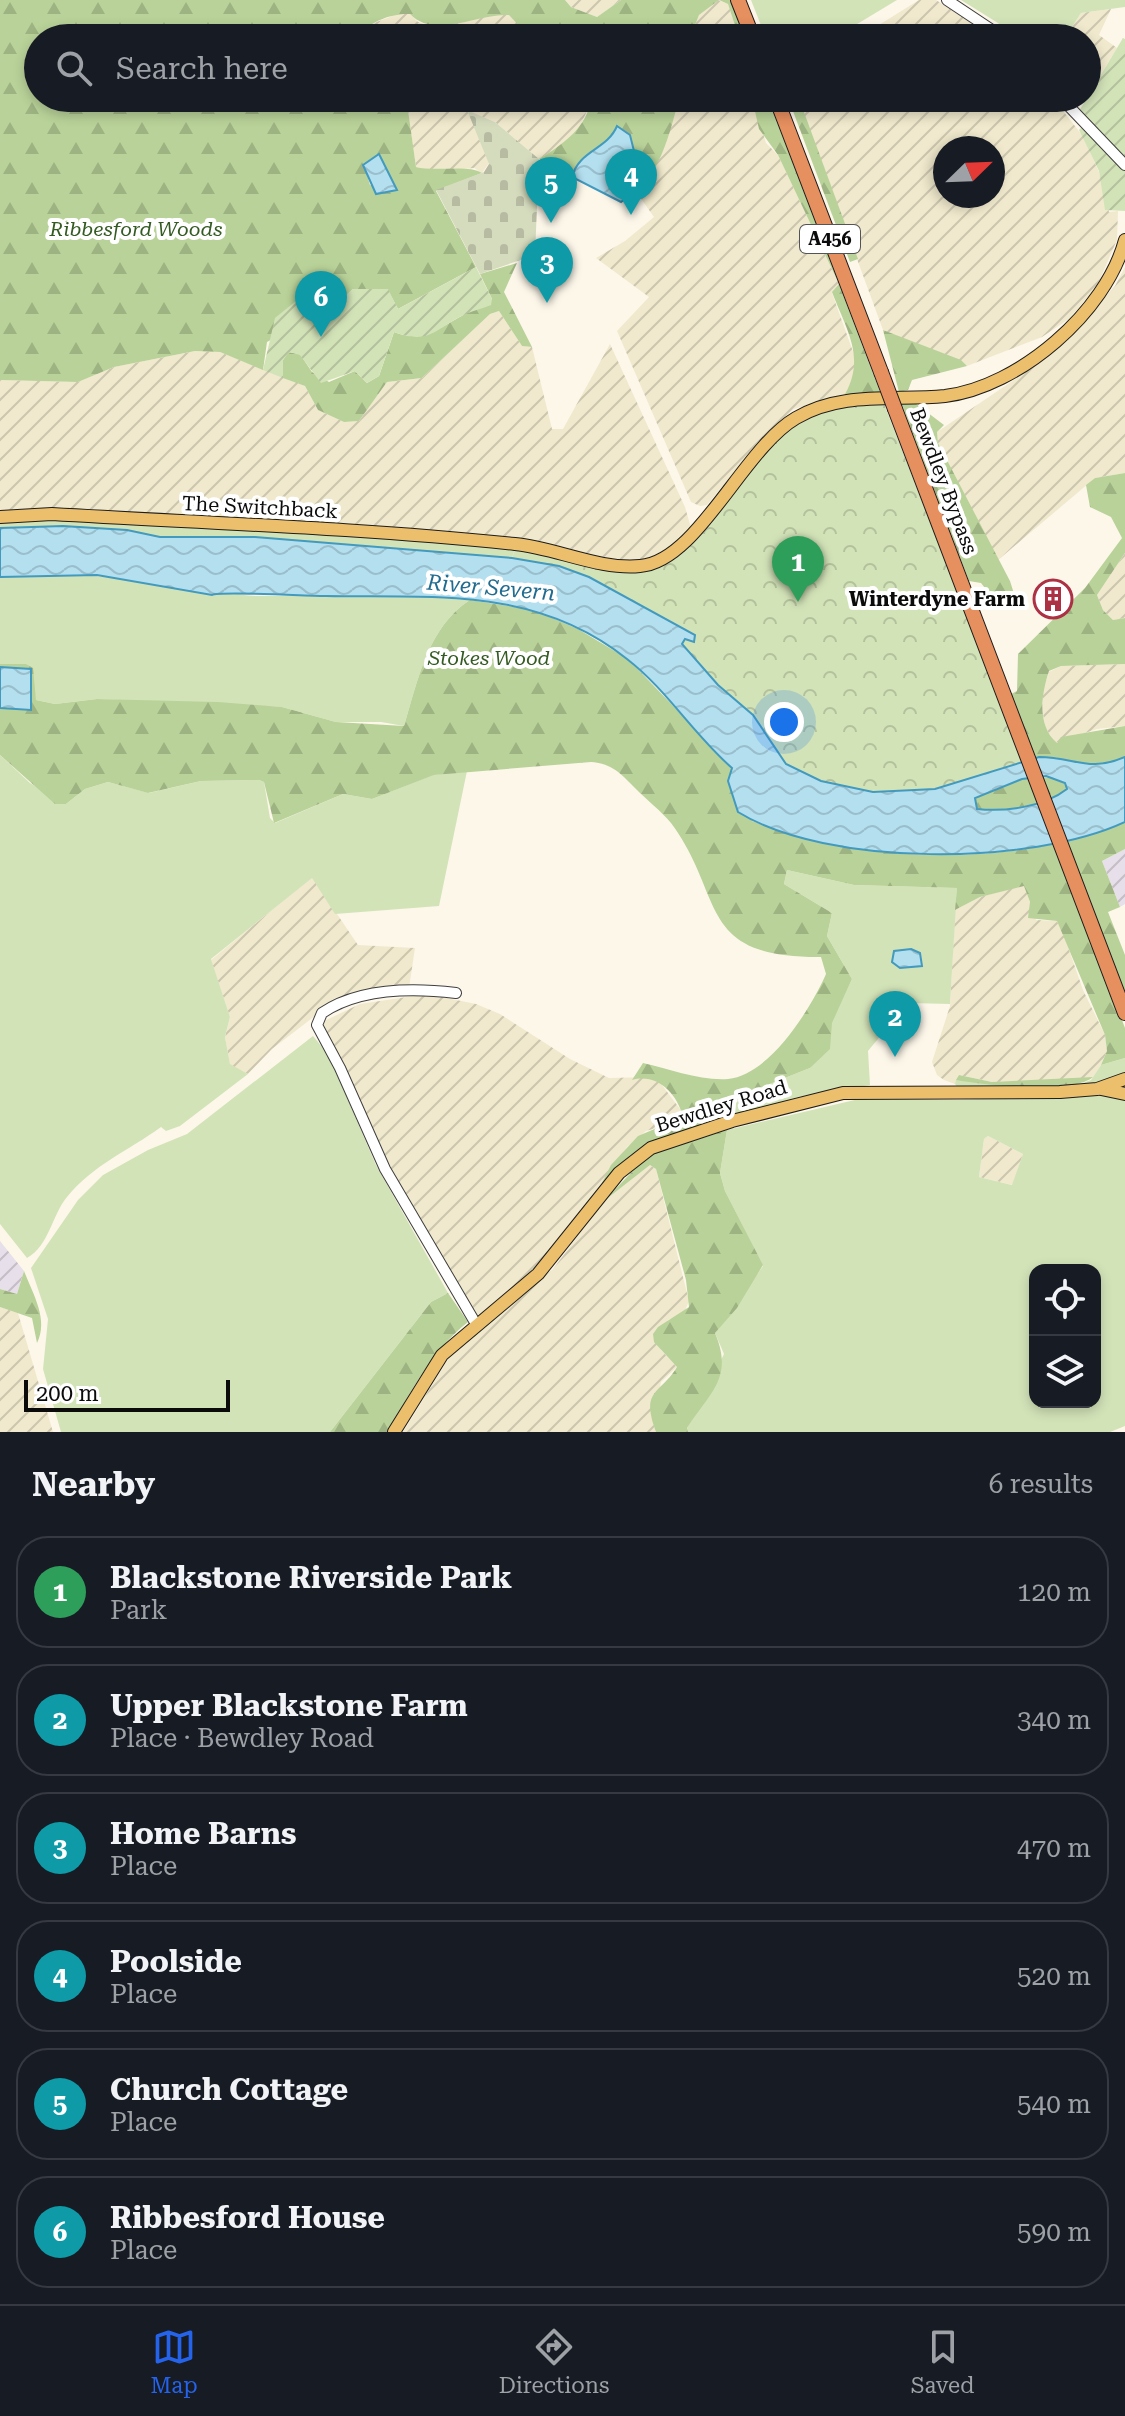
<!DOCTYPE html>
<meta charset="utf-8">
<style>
body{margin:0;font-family:"Roboto Serif",serif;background:#242831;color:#f1f3f6}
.controls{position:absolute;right:24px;bottom:24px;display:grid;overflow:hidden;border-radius:16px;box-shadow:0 4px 12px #0003}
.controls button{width:72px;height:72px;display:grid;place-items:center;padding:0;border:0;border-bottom:2px solid #363941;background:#171b24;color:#f1f3f6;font:40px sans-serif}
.compass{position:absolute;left:933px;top:136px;width:72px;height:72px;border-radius:50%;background:#171b24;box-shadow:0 4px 12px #0003;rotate:67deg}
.scale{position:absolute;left:24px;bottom:20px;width:206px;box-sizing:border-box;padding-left:8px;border:4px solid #0b0b0b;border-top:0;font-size:22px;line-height:28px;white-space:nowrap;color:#0b0b0b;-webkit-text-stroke:6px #fff;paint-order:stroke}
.you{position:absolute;left:784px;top:722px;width:28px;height:28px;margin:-20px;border:6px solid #fff;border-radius:50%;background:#1a73e8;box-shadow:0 0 0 12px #1a73e833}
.badge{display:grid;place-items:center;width:52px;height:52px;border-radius:50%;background:#2563eb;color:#fff;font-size:26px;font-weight:700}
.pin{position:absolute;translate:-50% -66px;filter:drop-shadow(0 2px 4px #0008)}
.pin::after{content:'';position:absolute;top:42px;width:28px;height:24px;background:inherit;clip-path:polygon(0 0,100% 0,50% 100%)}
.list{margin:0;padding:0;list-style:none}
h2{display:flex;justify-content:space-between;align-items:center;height:104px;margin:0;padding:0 32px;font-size:34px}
h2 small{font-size:26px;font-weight:400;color:#9ea1a6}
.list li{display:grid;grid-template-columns:52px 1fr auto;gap:24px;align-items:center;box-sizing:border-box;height:112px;margin:0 16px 16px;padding:0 16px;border:2px solid #363941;border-radius:32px}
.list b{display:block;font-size:30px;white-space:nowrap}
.list p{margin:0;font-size:26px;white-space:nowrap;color:#9ea1a6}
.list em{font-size:26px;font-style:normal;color:#9ea1a6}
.icon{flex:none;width:44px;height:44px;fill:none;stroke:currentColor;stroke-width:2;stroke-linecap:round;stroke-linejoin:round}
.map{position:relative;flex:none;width:1125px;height:1432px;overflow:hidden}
.search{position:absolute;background:#171b24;box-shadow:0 4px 12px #0003;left:24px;right:24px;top:24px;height:88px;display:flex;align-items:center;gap:20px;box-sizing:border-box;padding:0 28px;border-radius:44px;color:#9ea1a6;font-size:30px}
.sheet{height:872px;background:#171b24}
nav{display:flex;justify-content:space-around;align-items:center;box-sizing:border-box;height:112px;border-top:2px solid #363941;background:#171b24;font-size:22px;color:#9ea1a6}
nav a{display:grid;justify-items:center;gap:4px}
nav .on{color:#2563eb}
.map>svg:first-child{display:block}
.industrial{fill:url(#industrial-furrows)}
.farmland{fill:url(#farmland-furrows);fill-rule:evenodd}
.grass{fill:#d3e3b8;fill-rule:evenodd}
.forest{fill:url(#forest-firs);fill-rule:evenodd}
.cemetery{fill:url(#cemetery-stones)}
.park{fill:url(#park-crowns)}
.garden{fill:url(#garden-furrows)}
.water{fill:url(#water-waves);stroke:#429abf;stroke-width:2;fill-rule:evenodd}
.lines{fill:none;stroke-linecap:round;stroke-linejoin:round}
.minor-casing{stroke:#3e3e3e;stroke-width:12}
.major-casing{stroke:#1c1c1c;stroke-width:14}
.highway-casing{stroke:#1c1c1c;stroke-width:16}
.minor{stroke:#fff;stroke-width:10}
.major{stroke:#ebbf6c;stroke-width:12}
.highway{stroke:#e68f5f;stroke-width:14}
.highway-bridge-casing{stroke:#1c1c1c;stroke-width:16;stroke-linecap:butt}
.highway-bridge{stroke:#e68f5f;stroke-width:14}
.labels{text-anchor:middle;stroke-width:8;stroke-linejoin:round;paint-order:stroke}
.shield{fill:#fff;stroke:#545454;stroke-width:2}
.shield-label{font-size:18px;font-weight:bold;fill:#0b0b0b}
.park-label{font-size:20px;font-style:italic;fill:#345b22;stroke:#fff}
.street-label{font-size:20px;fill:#0b0b0b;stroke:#fff}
.poi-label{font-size:20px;font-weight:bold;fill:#0b0b0b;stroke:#fff;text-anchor:end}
.water-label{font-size:22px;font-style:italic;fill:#216b8f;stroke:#fff}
</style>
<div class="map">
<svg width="1125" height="1432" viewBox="0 0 1125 1432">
<defs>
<pattern id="industrial-furrows" width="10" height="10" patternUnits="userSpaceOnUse" patternTransform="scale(2)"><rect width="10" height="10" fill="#e7dfe9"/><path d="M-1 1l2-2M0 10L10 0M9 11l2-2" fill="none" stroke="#c5bec6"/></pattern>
<pattern id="farmland-furrows" width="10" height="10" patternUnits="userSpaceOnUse" patternTransform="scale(2)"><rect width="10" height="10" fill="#f0e9cd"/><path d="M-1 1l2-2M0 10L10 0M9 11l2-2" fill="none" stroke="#ccc6af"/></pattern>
<pattern id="forest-firs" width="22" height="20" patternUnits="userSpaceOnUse" patternTransform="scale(2)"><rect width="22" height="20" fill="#b9d299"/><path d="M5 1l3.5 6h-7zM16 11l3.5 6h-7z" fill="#9eb382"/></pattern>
<pattern id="cemetery-stones" width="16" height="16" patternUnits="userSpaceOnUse" patternTransform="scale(2)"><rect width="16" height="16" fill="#d5dcbe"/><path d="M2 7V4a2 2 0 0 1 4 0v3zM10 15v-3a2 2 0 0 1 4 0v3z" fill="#b6bba2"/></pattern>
<pattern id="park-crowns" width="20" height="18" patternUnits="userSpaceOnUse" patternTransform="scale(2)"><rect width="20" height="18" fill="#d3e3b8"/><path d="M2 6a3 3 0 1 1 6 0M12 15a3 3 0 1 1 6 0" fill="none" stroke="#b4c19d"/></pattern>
<pattern id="garden-furrows" width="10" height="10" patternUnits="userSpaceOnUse" patternTransform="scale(2)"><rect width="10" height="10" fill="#d3e3b8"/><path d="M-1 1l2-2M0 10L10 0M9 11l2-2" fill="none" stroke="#b4c19d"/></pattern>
<pattern id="water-waves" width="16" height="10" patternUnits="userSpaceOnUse" patternTransform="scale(2)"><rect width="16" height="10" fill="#b4dfef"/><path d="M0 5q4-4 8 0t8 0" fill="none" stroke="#99becc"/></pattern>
</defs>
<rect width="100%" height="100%" fill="#fdf7ea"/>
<g class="industrial">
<path d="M1125,849V904L1120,907L1102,861Z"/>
<path d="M0,1241L24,1271L17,1294L0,1289Z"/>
</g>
<g class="farmland">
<path d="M565,0H621L597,17L571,7Z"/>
<path d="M718,0L728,4L739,38H690L699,15Z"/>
<path d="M919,0H936L996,38H858Z"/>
<path d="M1111,9L1099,35L1117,48L1087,97V38H1065L1081,13Z"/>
<path d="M400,13L410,14L418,22L432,27L493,14L510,15L522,29L549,38H358L374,23Z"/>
<path d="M357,98H591V102L581,124L565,143L539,159L495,122L468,111L489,163L482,173L474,168L435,172L416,167L408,111L390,108L384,101L375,103Z"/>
<path d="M679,98H752L766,143L778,155L839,284L832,293L856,360L855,375L845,394L794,409L767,433L707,505L700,506L691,502L617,331L649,297L596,258L625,241L654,217L637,193L656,165Z"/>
<path d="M798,98H1053L1082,135L1099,172L1109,212L1118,211L1117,240L1097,286L1069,319L1042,337L967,366L883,330ZM945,148H993V196H945Z"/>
<path d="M1125,267V473L1095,478L998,560L963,495L938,443L937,432L1033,367L1083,322L1115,286Z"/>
<path d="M499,311L522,346L532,347L552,429H563L610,344L685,507L691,528L660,558L627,564L518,538L51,508L0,511V380L78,382L114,367L195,351L220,352L305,386L318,410L344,422L359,421L387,382L422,378L490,314Z"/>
<path d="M1125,553V618L1113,620L1103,610L1097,595Z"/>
<path d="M1125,664V726L1097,729L1055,743L1045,727L1043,714V689L1049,672L1061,666Z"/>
<path d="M312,877L358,945L415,948L409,988L324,1009L272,1049L248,1074L230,1065L225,1037L230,1017L211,960Z"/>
<path d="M1024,885L1036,920L1057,921L1066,941L1083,990L1105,1035L1107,1051L1101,1065L1093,1077L1077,1080L992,1082L959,1075L955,1084L944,1080L937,1075L932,1062L950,1006L955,910L980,897Z"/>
<path d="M427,994L476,1004L500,1014L570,1059L609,1078L650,1077L659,1081L683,1113L680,1121L646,1131L627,1147L551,1256L476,1318L388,1167L322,1022L360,1004Z"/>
<path d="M988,1136L1023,1154L1013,1185L979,1177L984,1139Z"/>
<path d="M650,1165L656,1169L689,1301L684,1313L668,1320L661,1350L677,1367L661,1382L653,1423L656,1432H403L450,1356L553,1269L604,1201Z"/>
<path d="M0,1307L18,1313L53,1432H0Z"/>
</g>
<g class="grass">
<path d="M751,0H897L834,38H766Z"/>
<path d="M961,0H1125V7L1081,13L1065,38H1014L998,23Z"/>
<path d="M52,519L516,546L512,558L255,537H160L127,530L63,526L0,528V522Z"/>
<path d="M39,574L116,577L212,595C223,589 246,597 260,596C331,596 400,594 470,600C428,627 418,680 404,726L381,722H336L282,707L97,699L55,704L36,700L26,664H0V577Z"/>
<path d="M0,755L30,783L66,804L85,789L108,782L149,793L201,781L259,780L264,782L270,818L275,823L343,794L372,799L433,775L467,771L439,906L335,914L312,878L211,959L230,1017L225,1037L230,1064L248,1074L180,1126L166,1131L161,1127C128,1151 93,1165 67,1197C52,1215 49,1246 27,1258L0,1224Z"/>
<path d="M787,870L854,885L957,888L950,1004L909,1003L908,1033L882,1034L868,1051L870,1085L798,1097L725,1118L732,1099L810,1068L852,979L827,936L832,913L784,884Z"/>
<path d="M313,1036L328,1054L376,1165L448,1293L431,1302L330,1432H61L43,1369L48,1319L31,1268L78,1200L103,1175L148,1150L187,1134Z"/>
<path d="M1125,1058V1074C1096,1095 996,1088 958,1088L955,1084L956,1080L1039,1086L1080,1084L1091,1080L1101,1065Z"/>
<path d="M1097,1094L1125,1098V1426L1110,1432H688L687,1428L724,1354L715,1333L763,1266L725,1191L720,1173L727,1130L859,1099L958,1100ZM988,1136L1023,1154L1012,1185L979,1177L984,1139ZM1035,1270H1095V1402H1035Z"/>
</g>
<g class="forest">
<path d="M0,0H565L571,7L597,17L621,0H731L745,38H739L728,4L719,0L699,15L690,38H549L522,29L509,15C477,13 435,40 410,14C392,13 367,22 358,38H38V98H357L375,103L384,101L391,108L408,110L416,167C435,172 469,164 482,173L436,191L476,267L398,309L387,289H353L338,302L267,342L263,370L220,352L195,351L114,367L78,382L0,380ZM379,154L397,190L370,185L364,165Z"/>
<path d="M591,98H679C670,133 659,181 625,199L636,159L632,142L615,130L609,142C593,152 577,156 572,177L539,159C562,145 588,127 591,98Z"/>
<path d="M752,98H768L880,392L845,394C866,357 846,329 832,292L839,284L778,155L759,129Z"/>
<path d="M788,98H798L801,104L858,259L850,262Z"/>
<path d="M517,263L504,292L532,347L522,346L499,311L490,314L422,378L387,382L359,421L344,422L318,410L305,386L283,378V360L288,352L300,354L312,372L329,382L355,371L367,383L379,376L394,332C422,344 441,327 465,314C475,309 482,307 492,299L480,274Z"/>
<path d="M883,330L961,360L967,366L912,380L908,390L899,392Z"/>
<path d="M911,400L944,425L937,432L938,443L1010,581L1016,600L1008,604L996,602L981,583L969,581L901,402Z"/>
<path d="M1125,473V553L1097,595L1103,610L1113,620L1125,618V664L1061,666L1049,671C1041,695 1037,726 1057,743L1061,737L1125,726V757C1079,777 1072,752 1035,758L1009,695L1017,691L1018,654L1085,588L1122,538L1111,517L1090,507L1086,485L1095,478Z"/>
<path d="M470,600L534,610L578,629L628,659L733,768L752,821C846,857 957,864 1055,844L1125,1028V1058L1101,1065L1107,1051L1105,1035L1057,921L1028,918L1030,902L1024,886L980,897L955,910L957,888L854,885L787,870L784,884L832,913L827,936L852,979L832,1023L830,1049L810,1068L732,1099L725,1118L643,1147L630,1156L595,1197L611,1165L638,1136L683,1117C677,1093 657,1073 632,1080L643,1063C669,1069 701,1081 728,1079C770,1075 811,1008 826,974L821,957C695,958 726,897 671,823C661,811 647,800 636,789C620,773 613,764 591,762L434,775L372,799L343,794L274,823L264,782L259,780L201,781L148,793L108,782L85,789L66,804H55L0,755V708L31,710V669L0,667V664H26L33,668L36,700L55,704L97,699L218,702L282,707L336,722L404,726C418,680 428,627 470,600Z"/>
<path d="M1053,777L1065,783L1067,790C1042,807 1006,812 977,809L975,798L1023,779Z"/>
<path d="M1125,822V849L1102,861L1120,907L1108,912L1125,955V993L1067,841Z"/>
<path d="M959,1075L992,1082L1093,1077C1072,1095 984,1085 956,1080Z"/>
<path d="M727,1130L720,1173L725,1191L763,1265L737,1308L715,1333C734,1378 710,1392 687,1428L688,1432H656C640,1389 660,1395 677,1367L654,1342L653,1334L658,1327L689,1307L686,1280L656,1169L650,1165L604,1201L647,1156Z"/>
<path d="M24,1271C33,1294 49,1320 37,1343L32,1318L0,1307V1289L17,1294Z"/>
<path d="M448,1293L468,1322C431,1351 411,1392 388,1432H330L431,1302Z"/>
</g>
<path class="cemetery" d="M467,110L495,122L539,159L535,255L480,274L436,190L484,172L489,164Z"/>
<path class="park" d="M883,401L1023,762L935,789L873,792L821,781L786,764L753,715L718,685L682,644L681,641L695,635L589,577L559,566L512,558L516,546L653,567C689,530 768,433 810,416C832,406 859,405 883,401Z"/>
<g class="garden">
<path d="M1123,38L1125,39V161L1079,111Z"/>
<path d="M1083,126L1125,168V211L1105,210L1099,171L1079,130Z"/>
<path d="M476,267L492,299L491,305C482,309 474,310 466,314C436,327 431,346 394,332L379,376L367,383L355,371L321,383L300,355L289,352L283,360V378L263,370L275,318L307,292L338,302L353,289H388L398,309Z"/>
</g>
<g class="water">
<path d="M617,126L630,135L636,159L625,199L621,202L572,177C579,150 607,150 617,126Z"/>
<path d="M379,154L397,190L376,194L363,165Z"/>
<path d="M63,526L127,530L160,537H255L512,558L559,566L589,577L695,635L694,642L685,639L682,644L718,685L753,715L786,764L821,781L873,792L935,789L1039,757C1075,757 1088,773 1125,757V822C1031,866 827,867 738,812L728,781L732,768C694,735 667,690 627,659C536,586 433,598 326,596C310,596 218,591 212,595L97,575L0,577V528ZM1046,776L1065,783L1067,789C1044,807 1005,812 977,809L975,798L1022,779Z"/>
<path d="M0,667L31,669V710L0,708Z"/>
<path d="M911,949L920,953L922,966L900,968L892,962L894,951Z"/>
</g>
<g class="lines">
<defs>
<g id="minor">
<path d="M947,0L1004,38"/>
<path d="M1061,98L1125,165"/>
<path d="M456,993C414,988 359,988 322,1013L317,1025L340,1068L385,1169L476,1324"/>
</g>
<g id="major">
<path d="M0,517L52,514C206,523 361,528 515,544C556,548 599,570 640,566C697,562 743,449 796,418C842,391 894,401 945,396C1019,387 1106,312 1125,240"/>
<path d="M1101,1089L1125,1094"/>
<path d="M394,1432L442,1355L538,1274L619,1173L651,1148L732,1121L843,1093L1060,1092L1097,1089L1125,1079"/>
</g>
<g id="highway">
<path d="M738,0L753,38"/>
<path d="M776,98L881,372"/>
<path d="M895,409L1125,1013"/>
</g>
</defs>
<use href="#minor" class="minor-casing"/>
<use href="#major" class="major-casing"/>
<use href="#highway" class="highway-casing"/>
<use href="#minor" class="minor"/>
<use href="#major" class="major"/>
<use href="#highway" class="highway"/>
<defs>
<path id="highway-bridge" d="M881,372L895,409"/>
</defs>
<use href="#highway-bridge" class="highway-bridge-casing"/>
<use href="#highway-bridge" class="highway-bridge"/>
</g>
<defs>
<symbol id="building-ring" viewBox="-11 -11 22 22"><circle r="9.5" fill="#fff" stroke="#ac3144" stroke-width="1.5"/><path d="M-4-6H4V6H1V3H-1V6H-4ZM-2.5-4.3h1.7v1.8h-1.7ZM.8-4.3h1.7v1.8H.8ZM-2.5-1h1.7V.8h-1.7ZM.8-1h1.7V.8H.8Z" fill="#ac3144"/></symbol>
</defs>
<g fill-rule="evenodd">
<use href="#building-ring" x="1031" y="577" width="44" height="44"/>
</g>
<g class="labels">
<rect class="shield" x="800" y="225" width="60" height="28" rx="6"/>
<g class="shield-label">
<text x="830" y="245">A456</text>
</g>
<g class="park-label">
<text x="136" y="236">Ribbesford Woods</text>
<text x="489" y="665">Stokes Wood</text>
</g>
<g class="street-label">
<text transform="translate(944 481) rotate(69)" y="7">Bewdley Bypass</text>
<text transform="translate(260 507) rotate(3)" y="7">The Switchback</text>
<text transform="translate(721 1106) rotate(-17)" y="7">Bewdley Road</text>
</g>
<g class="poi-label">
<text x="1025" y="606">Winterdyne Farm</text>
</g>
<g class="water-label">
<text transform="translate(491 587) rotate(5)" y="8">River Severn</text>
</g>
</g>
</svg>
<div class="controls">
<button><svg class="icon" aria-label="locate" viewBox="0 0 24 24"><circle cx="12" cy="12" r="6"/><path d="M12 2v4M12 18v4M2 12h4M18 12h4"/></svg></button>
<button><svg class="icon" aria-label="layers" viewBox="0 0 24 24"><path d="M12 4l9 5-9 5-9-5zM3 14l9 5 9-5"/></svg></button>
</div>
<svg class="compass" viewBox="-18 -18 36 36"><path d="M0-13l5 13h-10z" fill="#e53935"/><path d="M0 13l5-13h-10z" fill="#9ea1a6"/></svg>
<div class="scale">200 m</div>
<div class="you"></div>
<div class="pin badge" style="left:798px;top:602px;background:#2e9e5b">1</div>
<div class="pin badge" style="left:895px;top:1057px;background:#0f9aa8">2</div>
<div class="pin badge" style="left:547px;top:303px;background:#0f9aa8">3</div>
<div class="pin badge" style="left:631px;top:215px;background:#0f9aa8">4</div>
<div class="pin badge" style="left:551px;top:223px;background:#0f9aa8">5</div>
<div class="pin badge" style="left:321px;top:337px;background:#0f9aa8">6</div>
<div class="search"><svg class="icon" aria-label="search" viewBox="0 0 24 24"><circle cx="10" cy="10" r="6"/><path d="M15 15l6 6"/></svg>Search here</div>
</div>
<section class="sheet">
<h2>Nearby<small>6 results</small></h2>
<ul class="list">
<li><span class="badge" style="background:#2e9e5b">1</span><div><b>Blackstone Riverside Park</b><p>Park</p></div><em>120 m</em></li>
<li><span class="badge" style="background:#0f9aa8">2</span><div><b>Upper Blackstone Farm</b><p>Place · Bewdley Road</p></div><em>340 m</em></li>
<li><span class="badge" style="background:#0f9aa8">3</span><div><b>Home Barns</b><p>Place</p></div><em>470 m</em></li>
<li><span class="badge" style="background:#0f9aa8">4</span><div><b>Poolside</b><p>Place</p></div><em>520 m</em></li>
<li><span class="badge" style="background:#0f9aa8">5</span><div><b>Church Cottage</b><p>Place</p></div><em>540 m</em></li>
<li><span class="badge" style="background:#0f9aa8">6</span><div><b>Ribbesford House</b><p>Place</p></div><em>590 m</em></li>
</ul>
</section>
<nav>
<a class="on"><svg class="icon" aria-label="map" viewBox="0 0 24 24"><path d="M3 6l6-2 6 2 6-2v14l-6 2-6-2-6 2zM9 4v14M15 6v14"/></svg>Map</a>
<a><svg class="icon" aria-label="directions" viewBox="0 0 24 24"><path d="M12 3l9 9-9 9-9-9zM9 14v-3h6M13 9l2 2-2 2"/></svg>Directions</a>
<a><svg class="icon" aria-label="saved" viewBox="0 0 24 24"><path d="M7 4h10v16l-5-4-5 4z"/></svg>Saved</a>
</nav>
